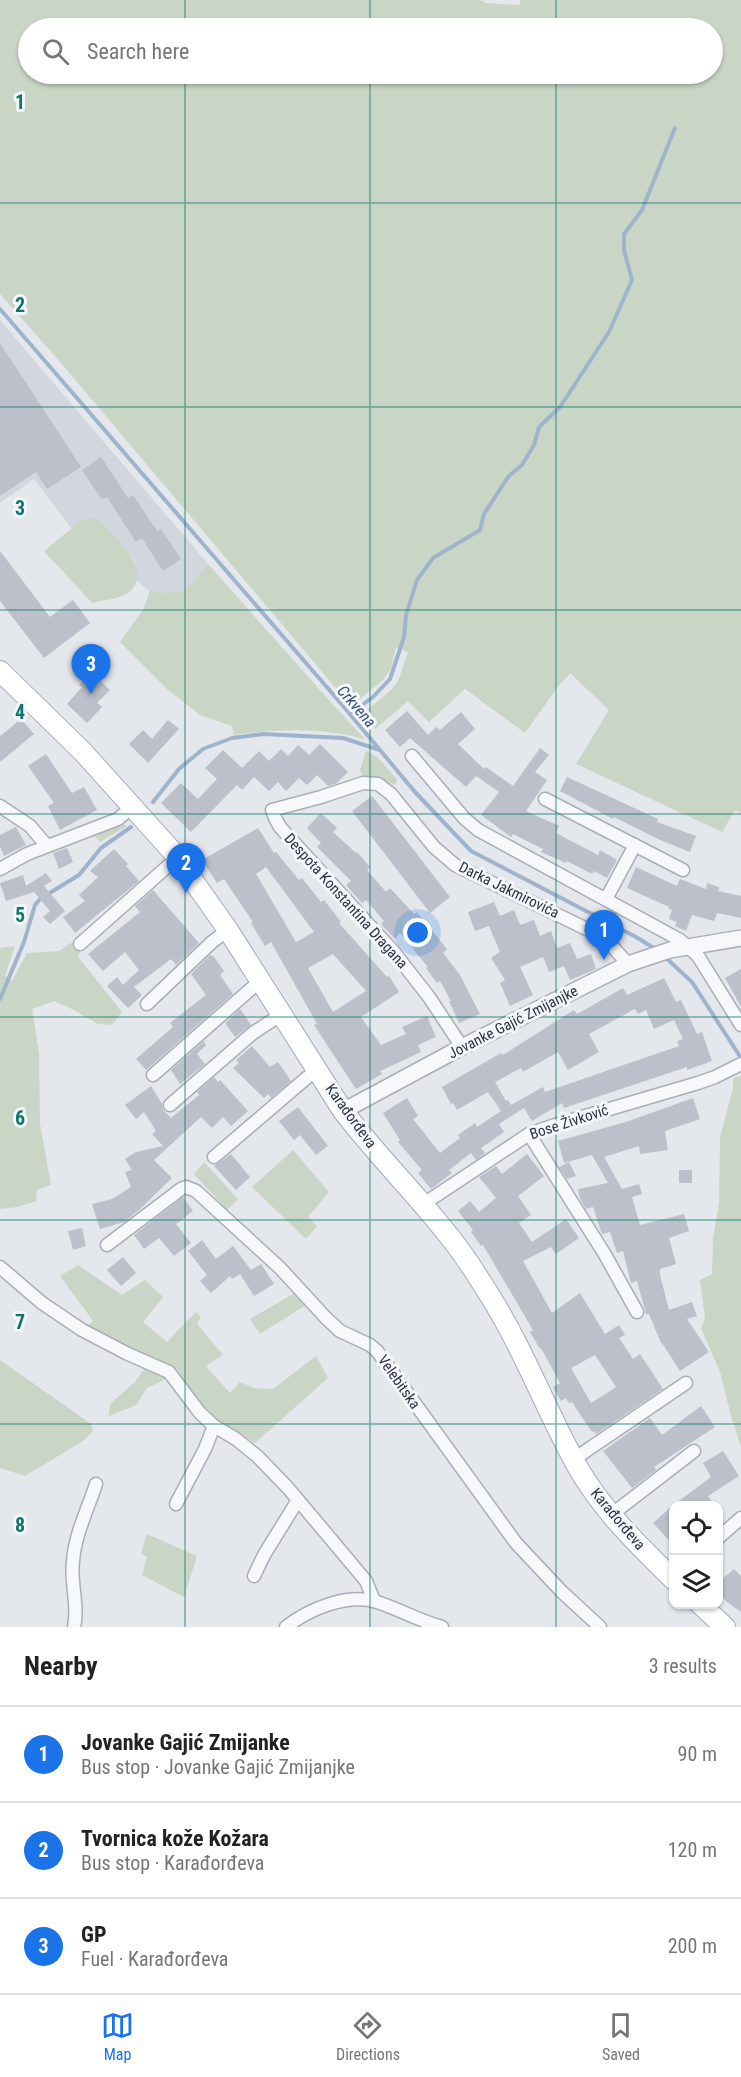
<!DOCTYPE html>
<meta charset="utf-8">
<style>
body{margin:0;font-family:"Roboto Condensed",sans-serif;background:#f2f2f2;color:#222}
.controls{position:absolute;right:18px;bottom:18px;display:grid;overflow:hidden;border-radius:12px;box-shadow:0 2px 4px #0004}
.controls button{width:54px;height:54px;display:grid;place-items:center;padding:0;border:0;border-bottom:2px solid #e0e0e0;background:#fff;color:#222;font:30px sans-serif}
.you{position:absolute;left:418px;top:933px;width:21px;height:21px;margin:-15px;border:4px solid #fff;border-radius:50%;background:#1a73e8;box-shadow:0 0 0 9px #1a73e833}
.badge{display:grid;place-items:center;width:39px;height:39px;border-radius:50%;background:#1a73e8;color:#fff;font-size:20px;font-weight:700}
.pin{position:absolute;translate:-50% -50px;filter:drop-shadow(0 2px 3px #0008)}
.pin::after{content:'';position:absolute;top:32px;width:21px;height:18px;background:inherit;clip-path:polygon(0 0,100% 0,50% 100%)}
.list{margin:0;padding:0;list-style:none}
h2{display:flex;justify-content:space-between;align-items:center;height:78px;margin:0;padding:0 24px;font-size:26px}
h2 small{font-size:20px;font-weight:400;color:#767676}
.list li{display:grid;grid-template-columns:39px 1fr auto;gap:18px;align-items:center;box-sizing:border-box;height:96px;padding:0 24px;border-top:2px solid #e0e0e0}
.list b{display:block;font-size:22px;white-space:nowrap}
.list p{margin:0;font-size:20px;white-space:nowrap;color:#767676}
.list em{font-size:20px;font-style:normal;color:#767676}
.icon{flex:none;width:33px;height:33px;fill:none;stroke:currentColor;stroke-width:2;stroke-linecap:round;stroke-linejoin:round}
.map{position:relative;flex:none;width:741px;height:1627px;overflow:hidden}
.search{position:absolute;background:#fff;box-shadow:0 2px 4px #0004;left:18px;right:18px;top:18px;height:66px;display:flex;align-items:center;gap:15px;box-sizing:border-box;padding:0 21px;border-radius:33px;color:#767676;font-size:22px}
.sheet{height:366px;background:#fff}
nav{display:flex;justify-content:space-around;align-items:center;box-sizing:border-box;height:84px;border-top:2px solid #e0e0e0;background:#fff;font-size:16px;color:#767676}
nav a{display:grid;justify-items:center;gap:3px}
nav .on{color:#1a73e8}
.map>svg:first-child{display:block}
.built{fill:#d2d6de}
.green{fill:#c9d6c5;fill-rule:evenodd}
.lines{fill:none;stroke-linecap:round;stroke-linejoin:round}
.stream{stroke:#9fb4cc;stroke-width:4}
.building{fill:#bbc0ca;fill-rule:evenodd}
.minor-casing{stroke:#a9aeb7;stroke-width:15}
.tertiary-casing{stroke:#a9aeb7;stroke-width:18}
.primary-casing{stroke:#a3abb8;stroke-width:22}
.minor{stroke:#f7f8fa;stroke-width:12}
.tertiary{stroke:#f7f8fa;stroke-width:15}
.primary{stroke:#fff;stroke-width:20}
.grid{fill:none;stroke:#0f766e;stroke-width:1.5;stroke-opacity:0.55}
.labels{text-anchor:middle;stroke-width:6;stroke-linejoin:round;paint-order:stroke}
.street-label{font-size:15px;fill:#2b3445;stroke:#f4f6f9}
.water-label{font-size:16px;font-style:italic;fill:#34527a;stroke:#f4f6f9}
.grid-label{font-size:20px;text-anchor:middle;font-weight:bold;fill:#0f766e;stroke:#f4f6f9;stroke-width:6;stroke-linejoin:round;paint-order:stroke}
</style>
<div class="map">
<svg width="741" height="1627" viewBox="0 0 741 1627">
<rect width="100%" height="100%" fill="#e4e7ec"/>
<path class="built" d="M0,320L208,564L188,590L178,594L150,591L137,581L135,561L100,521L96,518H91L82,520L72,529L34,479L0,503Z"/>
<g class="green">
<path d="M0,0H480L486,3L520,5V0H741V813L735,810L722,832L576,764L609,710L570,673L557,688L525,733L465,689L429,722L408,701L375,729L362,714L390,691L398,681L408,652L396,647L391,668L383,680L351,706L55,356L0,294ZM28,28H712V74H28Z"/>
<path d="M91,518H96L100,521C114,538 157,571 128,593C120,599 103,600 92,603L44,551L82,520Z"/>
<path d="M208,564L335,707L366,740C327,727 275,729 234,735L232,726L200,715L167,689L120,642L143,610L150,591C188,595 185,593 208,564Z"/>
<path d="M366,751L377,757L397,779L395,785L379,779H364L360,770Z"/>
<path d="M122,824L127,826L100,842L94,835Z"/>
<path d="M71,943L81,948L78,957L122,1012L112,1025L98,1024L72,1009L54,1001L32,1009L39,1053L40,1124L51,1185L37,1190L36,1201L18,1207L0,1209V948L15,946L5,976L12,981L27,953L59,951Z"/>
<path d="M741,1076V1447L731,1416L720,1372L701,1328L705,1318L700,1280L712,1274L713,1239L719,1203L720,1137L733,1088V1078Z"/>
<path d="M293,1150L329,1192L308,1217L317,1226L306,1239L252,1187Z"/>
<path d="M204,1162L238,1199L227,1210L194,1174Z"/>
<path d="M78,1265L122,1295L145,1280L163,1297L143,1322L167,1342L196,1312L201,1317L197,1324L223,1355L206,1366L230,1393L240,1382L254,1388L273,1389L316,1356L328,1378L255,1443L217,1420L203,1406L188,1388L177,1369L86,1328L93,1321L60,1276Z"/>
<path d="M298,1291L306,1305L260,1334L250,1319Z"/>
<path d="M0,1360L91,1424L93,1430L86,1439L25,1476L0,1468Z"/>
<path d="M144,1369L153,1370L166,1379L147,1388L136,1405L109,1416L110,1404L135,1382Z"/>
<path d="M147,1534L197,1556L184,1597L142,1575L147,1557L141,1553Z"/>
</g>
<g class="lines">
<g class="stream">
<path d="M0,309L344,707L415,792L471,851L636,937L657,950"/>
<path d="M350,714L373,697L390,679L404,637L406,615L417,580L433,558L480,530L484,514L508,477L522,465L534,445L539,427L560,407L609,332L632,280L624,250V234L642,210L675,128"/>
<path d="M153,802L179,769L203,749L232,738L263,734L343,738L380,750"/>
<path d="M665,957L692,982L741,1058"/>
<path d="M0,999L24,942L35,905L40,899L79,875L101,848L131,827"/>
</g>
</g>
<g class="building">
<path d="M0,343L81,467L47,489L36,472L0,496Z"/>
<path d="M101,457L128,498L133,495L157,531L161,529L181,559L163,571L142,538L136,542L107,497L102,500L82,470Z"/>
<path d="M0,551L50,617L73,600L90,623L44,658L0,601Z"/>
<path d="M91,672L110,690L97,703L102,707L87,723L67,704L82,687L79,685Z"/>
<path d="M407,711L428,735L436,727L440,730L461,712L475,729L458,744L484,769L486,767L513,786L540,748L549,755L535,772L547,780L526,811L559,826L556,833L598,855L600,850L617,860L607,878L594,871L592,874L567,861L566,863L541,852L543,849L513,834L511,837L481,815L499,792L476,776L466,787L410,738L400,747L385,730Z"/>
<path d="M21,719L34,734L0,762V736Z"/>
<path d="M168,720L179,729L148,763L129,744L143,730L152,739Z"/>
<path d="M320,744L348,772L337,783L328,786L317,775L307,785L299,778L286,791L278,782L269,791L254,777L242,790L237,785L191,832L161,803L181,783L198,799L217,779L205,768L223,750L242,768L259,751L269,761L281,749L288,756L298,745L309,755Z"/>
<path d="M46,754L72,793L84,787L97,810L60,830L48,806L54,803L28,766Z"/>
<path d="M567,777L658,819L657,822L696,836L690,852L660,840L614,817L613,819L560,791Z"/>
<path d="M372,796L450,897L430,913L352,811Z"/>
<path d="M321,813L337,828L333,832L356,853L357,852L370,867L367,870L386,892L390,888L414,914L417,912L447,949L443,953L460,975L480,1014L459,1023L449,1001H451L440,981L437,983L426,968L428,967L400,933L395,939L381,924L384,921L366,900L362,903L346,885L351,881L317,847L321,843L307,828Z"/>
<path d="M16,827L26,845L4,856L0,847V835Z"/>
<path d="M258,828L274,853L276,852L299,880L302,878L321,902L324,900L341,922L339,923L387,977L389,976L399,992L361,1017L381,1045L406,1034L402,1027L427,1016L436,1037L418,1045L421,1052L380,1071L382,1074L356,1089L314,1025L317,1024L271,942L265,946L251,923L253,922L224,879L217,883L202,860ZM266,867L314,932L296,942L256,874ZM333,954L366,991L333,1012L308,968Z"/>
<path d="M67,848L73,862L59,869L53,853Z"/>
<path d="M114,849L128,864L126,866L139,881L75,933L63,917L85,901L79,895L98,877L90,871Z"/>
<path d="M636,867L677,886L680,879L706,889L707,883L719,887L718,891L741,896V918L717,913L714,921L692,915L686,931L675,926L677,922L669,919L672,910L669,909V907L627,888Z"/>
<path d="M46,873L52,881L44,886L65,911L50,924L43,917L50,911L34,892L6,901L0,883L23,875L26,886Z"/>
<path d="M153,890L199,943L176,965L171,959L134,987L142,995L128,1008L107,986L117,977L123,985L139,970L125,952L103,971L88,954L140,912L135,906Z"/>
<path d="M494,902L500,916L514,910L520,925L534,920L540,936L551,931L557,948L570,943L577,959L591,954L596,969L570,980L564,966L549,972L543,957L520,967L533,995L510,1006L500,983L505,980L491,958L500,952L489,926L475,931L468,912Z"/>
<path d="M210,955L214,957L224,971L220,975L233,994L146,1070L136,1059L173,1027L170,1023L206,995L191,974Z"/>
<path d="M741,969V1007L725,978Z"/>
<path d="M664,978L676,1002L681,1000L697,1034L702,1032L712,1061L687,1070V1067L564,1108L562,1103L532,1121L524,1108L499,1124L504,1132L481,1148L485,1153L476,1160L471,1153L449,1170L452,1173L431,1189L418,1173L422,1170L398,1142L400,1140L383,1113L407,1098L418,1116L413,1119L440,1153L460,1138L458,1135L475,1123L477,1127L501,1111L488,1092L457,1110L453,1103L451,1104L442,1087L501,1053L503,1055L574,1010L577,1014L623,988L627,995ZM635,1009L638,1014L646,1010L654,1029L674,1020L683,1039L677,1041L679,1046L545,1092L543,1087L511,1105L508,1100L506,1101L495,1082L521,1068L523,1072L558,1052L568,1070L599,1052L589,1034Z"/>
<path d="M240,1009L251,1025L235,1037L225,1023Z"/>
<path d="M204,1041L206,1045L197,1054L205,1064L180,1084L171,1070Z"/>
<path d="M252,1046L270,1067L278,1062L291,1081L271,1098L268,1094L264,1098L233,1068L239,1063L236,1060Z"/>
<path d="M214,1077L218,1082L220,1080L248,1111L231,1126L223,1117L212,1128L201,1117L154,1160L172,1178L139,1210L124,1222L100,1229L92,1204L112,1199L131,1187L125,1172L132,1170L125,1159L136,1152L163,1146L152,1134L156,1131L144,1112L136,1119L125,1105L151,1086L162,1104L163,1110L171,1118L199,1095L197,1092Z"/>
<path d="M693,1098L700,1119L665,1131L668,1150L640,1154L639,1146L604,1157L622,1189L639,1184L642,1194L632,1197L640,1225L684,1214L689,1231L669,1238L676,1264L660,1269V1275L669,1310L692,1302L697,1316L687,1319L709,1352L680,1371L662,1343H661L649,1314H646L637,1281L631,1283L623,1251L617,1253L610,1232L602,1234L593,1207L586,1209L580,1199L578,1189L608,1183L592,1155L564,1163L558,1141L626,1122Z"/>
<path d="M298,1107L328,1146L316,1155L300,1135L294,1140L279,1121Z"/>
<path d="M231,1154L250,1177L236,1190L214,1166Z"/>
<path d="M527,1154L544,1176L518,1196L531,1215L519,1223L532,1242L566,1219L579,1238L556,1254L551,1247L523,1261L552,1313L580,1293L605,1334L619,1325L625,1335L619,1338L633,1359L640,1354L663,1389L596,1434L594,1431L592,1432L572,1402L569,1403L566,1398L561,1401L553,1387L560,1383L541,1348L540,1349L530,1332L533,1330L483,1245L481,1246L471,1232L473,1230L458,1211L470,1201L479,1212L496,1198L479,1177L496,1166L502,1174ZM595,1355L616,1387L591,1403L571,1368Z"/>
<path d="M569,1162L576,1176L567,1179L559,1167Z"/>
<rect x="679" y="1170" width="13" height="13"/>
<path d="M183,1197L193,1211L176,1224L191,1243L174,1256L159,1238L144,1249L134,1235Z"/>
<path d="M82,1228L86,1246L73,1250L68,1231Z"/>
<path d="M202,1240L216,1259L233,1246L251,1270L261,1264L274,1284L254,1296L240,1274L232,1279L230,1276L211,1293L200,1281L207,1275L188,1251Z"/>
<path d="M123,1257L136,1273L121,1286L107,1270Z"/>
<path d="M701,1406L715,1427L654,1467L656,1470L632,1488L603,1451L650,1418L662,1435Z"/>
<path d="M723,1451L739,1476L708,1496L715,1506H674V1546L653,1523L672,1506L711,1477L703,1463Z"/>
<path d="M734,1569L741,1576V1612L727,1602L718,1593V1583Z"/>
</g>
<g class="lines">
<defs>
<g id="minor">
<path d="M412,756L464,818L478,830L680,940L698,956L741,1025"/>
<path d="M545,799L683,870"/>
<path d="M0,806L30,826L47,846"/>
<path d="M0,869L27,854L118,819L133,806"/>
<path d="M606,899L635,845"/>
<path d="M80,944L169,865L178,859"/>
<path d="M147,1004L212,942L228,930"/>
<path d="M462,1047L429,997L393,951L280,827L275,818L272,810L321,797L363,783L378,784L391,794L434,847L455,865L599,935L611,945L628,964"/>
<path d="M153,1075L261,980"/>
<path d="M170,1105L253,1033L282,1014"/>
<path d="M529,1134L604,1253L637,1312"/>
<path d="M214,1157L317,1069"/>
<path d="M424,1206L431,1199L529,1134L555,1125L698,1083L715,1077L741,1064"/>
<path d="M107,1245L181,1189L186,1187L196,1191L280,1268L326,1318L340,1331L370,1345L377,1351L516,1543L562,1592L600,1627"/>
<path d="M0,1267L42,1303L82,1330L128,1354L169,1372L200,1413L214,1426L236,1439L257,1456L288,1488L366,1581L374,1601"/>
<path d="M574,1459L686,1383"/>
<path d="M176,1504L205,1449L214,1426"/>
<path d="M611,1515L694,1451"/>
<path d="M718,1538L741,1518"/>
<path d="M254,1576L264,1555L298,1500"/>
<path d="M74,1627C79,1605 70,1583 73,1561C75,1534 88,1509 96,1484"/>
<path d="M286,1627C309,1609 347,1593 377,1602C399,1609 419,1621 442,1627"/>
</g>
<path id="tertiary" d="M343,1111L462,1047L628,964L670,950L741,938"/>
<g id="primary">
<path d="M0,671L83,752L173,852L228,930L343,1111C376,1154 415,1193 449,1236C464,1254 477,1275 490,1296C524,1350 546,1410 577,1466C602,1510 638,1545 674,1580"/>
<path d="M700,1604L725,1627"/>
</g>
</defs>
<use href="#minor" class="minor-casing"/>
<use href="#tertiary" class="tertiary-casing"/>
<use href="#primary" class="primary-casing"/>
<use href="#minor" class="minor"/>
<use href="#tertiary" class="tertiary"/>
<use href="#primary" class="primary"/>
</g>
<path class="grid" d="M185,0V28M370,0V28M556,0V28M185,74V1627M370,74V1627M556,74V1627M0,203H741M0,407H741M0,610H741M0,814H741M0,1017H741M0,1220H741M0,1424H741"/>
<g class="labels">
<g class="street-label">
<text transform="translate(509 890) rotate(26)" y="5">Darka Jakmirovića</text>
<text transform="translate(346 901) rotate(48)" y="5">Despota Konstantina Dragana</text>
<text transform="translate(513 1022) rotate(-27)" y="5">Jovanke Gajić Zmijanjke</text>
<text transform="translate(351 1116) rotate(54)" y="5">Karađorđeva</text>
<text transform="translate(569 1122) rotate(-18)" y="5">Bose Živković</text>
<text transform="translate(399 1382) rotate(55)" y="5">Velebitska</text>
<text transform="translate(618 1519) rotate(50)" y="5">Karađorđeva</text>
</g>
<g class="water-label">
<text transform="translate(357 706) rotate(49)" y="6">Crkvena</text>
</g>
</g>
<g class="grid-label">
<text x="20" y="109">1</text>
<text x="20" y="312">2</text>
<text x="20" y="515">3</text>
<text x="20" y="719">4</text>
<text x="20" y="922">5</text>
<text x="20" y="1125">6</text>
<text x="20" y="1329">7</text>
<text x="20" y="1532">8</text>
</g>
</svg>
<div class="controls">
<button><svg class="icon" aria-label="locate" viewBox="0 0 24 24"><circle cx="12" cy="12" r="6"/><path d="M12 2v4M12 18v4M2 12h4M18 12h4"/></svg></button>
<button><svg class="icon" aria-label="layers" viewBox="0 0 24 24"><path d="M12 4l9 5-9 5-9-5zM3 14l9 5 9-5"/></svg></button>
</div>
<div class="you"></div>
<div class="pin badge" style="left:604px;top:960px">1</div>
<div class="pin badge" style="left:186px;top:893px">2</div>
<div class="pin badge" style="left:91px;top:694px">3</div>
<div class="search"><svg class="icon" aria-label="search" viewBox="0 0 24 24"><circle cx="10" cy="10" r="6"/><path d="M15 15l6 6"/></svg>Search here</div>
</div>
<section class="sheet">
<h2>Nearby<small>3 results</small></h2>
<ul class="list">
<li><span class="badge">1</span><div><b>Jovanke Gajić Zmijanke</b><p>Bus stop · Jovanke Gajić Zmijanjke</p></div><em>90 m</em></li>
<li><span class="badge">2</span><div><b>Tvornica kože Kožara</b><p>Bus stop · Karađorđeva</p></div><em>120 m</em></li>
<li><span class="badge">3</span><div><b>GP</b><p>Fuel · Karađorđeva</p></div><em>200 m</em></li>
</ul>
</section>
<nav>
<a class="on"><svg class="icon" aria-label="map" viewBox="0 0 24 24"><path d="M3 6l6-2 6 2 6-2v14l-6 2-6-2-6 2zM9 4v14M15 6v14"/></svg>Map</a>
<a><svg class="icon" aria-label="directions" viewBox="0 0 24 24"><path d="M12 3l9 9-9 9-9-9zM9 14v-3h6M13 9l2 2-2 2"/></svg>Directions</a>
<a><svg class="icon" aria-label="saved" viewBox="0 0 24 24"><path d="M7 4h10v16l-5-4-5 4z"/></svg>Saved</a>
</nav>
